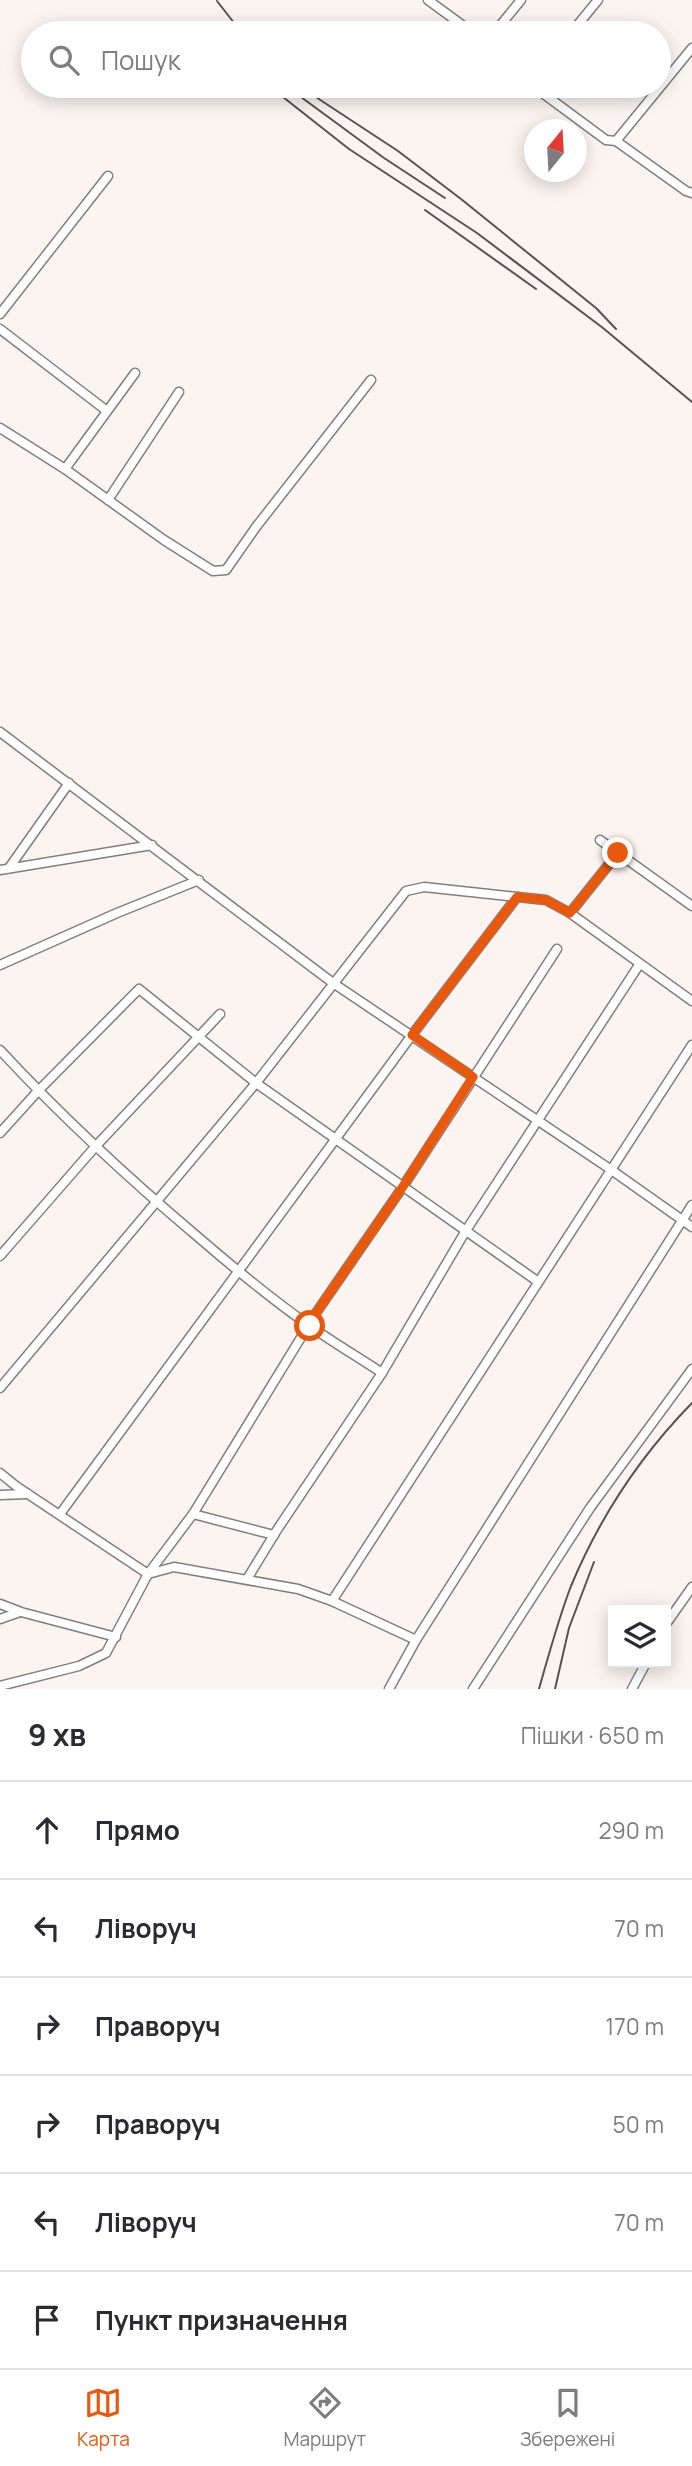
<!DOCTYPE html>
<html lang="uk">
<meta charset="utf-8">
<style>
body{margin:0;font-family:Manrope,sans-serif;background:#f2f2f3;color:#2b2b33}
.controls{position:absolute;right:21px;bottom:21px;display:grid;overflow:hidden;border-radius:0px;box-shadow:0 4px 18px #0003}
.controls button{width:63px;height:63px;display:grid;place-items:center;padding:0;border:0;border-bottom:2px solid #e1e1e2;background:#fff;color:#2b2b33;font:35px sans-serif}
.compass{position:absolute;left:524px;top:119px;width:63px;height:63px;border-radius:50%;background:#fff;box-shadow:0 4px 18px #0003;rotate:18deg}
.stop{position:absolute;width:21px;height:21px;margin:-16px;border:5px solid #ea580c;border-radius:50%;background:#fff}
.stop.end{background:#ea580c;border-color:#fff;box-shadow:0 2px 7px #0008}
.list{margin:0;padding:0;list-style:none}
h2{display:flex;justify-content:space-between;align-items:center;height:91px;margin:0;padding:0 28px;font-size:30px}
h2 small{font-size:23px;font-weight:400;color:#7c7c81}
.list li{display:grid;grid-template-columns:46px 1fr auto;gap:21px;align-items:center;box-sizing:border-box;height:98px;padding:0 28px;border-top:2px solid #e1e1e2}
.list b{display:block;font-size:26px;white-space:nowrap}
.list em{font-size:23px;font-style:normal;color:#7c7c81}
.icon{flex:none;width:38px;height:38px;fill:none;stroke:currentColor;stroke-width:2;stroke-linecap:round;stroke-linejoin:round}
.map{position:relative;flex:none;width:692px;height:1689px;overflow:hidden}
.search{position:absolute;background:#fff;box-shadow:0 4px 18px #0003;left:21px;right:21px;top:21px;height:77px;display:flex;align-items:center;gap:18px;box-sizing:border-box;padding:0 24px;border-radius:38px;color:#7c7c81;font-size:26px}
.sheet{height:679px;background:#fff}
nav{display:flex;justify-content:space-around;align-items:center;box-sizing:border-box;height:98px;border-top:2px solid #e1e1e2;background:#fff;font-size:19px;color:#7c7c81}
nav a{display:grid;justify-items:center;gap:4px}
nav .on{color:#ea580c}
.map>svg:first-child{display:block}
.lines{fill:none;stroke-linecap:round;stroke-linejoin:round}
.street-casing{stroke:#847e7b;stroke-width:11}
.street{stroke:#fff;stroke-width:8}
.rail{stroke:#565352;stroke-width:2}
.route{stroke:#ea580c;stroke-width:9}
</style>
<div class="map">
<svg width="692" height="1689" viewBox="0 0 692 1689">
<rect width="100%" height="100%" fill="#fbf4f1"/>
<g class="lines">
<defs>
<g id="street">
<path d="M428,0L473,33"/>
<path d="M494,33L521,0"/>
<path d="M571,33L598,0"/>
<path d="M533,86L606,140L616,141L686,191L692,193"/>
<path d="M616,141L692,48"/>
<path d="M0,314L108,176"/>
<path d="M0,329L107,411"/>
<path d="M0,428L65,469L164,540L213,571L226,570L256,527L371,380"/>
<path d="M65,469L135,373"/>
<path d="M108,500L179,392"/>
<path d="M0,732L333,983L610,1169L692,1227"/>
<path d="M600,840L692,906"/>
<path d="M9,868L69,783"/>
<path d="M0,870L152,845"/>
<path d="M570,913L618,853"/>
<path d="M0,965L117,913L199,880"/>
<path d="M0,1050C62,1117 128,1178 198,1237C234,1268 271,1299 310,1326C334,1343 358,1357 382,1373"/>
<path d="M0,1133L38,1091L139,989L256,1083L537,1281"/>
<path d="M0,1256L95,1147L220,1014"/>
<path d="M0,1388L256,1083L406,891L424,887L546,900L570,913L692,1001"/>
<path d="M0,1473L16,1486L148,1574L174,1567L298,1589L332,1601L416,1640L389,1689"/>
<path d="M0,1495L28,1494"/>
<path d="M60,1514L412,1035L517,897"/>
<path d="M193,1514L274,1535"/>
<path d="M247,1579L277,1530L382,1373L465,1232L639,965"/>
<path d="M332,1601L692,1045"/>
<path d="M0,1604L21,1612L116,1637"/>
<path d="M0,1619L20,1612"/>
<path d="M666,1624L692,1587"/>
<path d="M416,1640L692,1205"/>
<path d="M0,1686L79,1666L106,1653L148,1574L193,1514L316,1313L402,1188L557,949"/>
<path d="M473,1689L590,1508L692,1369"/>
<path d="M632,1689L646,1663"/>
</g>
</defs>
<use href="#street" class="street-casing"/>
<use href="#street" class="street"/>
<g class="rail">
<path d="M217,1L242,33"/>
<path d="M269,86L349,149L477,233L603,328L692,402"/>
<path d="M286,86L384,158L445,198"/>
<path d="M299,86L398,151L461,199L596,308L616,329"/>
<path d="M425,210L536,289"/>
<path d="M539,1689C549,1654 558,1620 571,1586C599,1519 641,1455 692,1403"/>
<path d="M555,1689L569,1628L594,1562"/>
</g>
</g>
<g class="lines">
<path class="route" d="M310,1326L316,1313L402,1188L473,1077L412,1035L517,897L546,900L570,913L618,853"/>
</g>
</svg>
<div class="controls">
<button><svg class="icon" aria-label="layers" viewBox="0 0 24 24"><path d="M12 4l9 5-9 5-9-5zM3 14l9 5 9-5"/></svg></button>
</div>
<svg class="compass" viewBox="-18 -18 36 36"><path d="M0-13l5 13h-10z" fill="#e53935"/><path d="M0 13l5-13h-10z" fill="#7c7c81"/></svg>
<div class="stop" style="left:310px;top:1326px"></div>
<div class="stop end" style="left:618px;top:853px"></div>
<div class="search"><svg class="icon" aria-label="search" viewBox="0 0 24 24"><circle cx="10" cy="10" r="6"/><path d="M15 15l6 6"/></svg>Пошук</div>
</div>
<section class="sheet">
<h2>9 хв<small>Пішки · 650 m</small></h2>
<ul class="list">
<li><svg class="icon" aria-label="ahead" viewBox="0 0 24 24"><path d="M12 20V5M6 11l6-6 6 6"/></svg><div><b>Прямо</b></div><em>290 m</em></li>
<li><svg class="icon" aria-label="left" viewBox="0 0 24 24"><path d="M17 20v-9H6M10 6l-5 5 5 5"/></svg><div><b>Ліворуч</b></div><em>70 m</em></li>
<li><svg class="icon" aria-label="right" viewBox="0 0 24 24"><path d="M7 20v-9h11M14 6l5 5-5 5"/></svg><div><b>Праворуч</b></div><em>170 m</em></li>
<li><svg class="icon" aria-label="right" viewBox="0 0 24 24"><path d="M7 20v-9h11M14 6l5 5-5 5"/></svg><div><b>Праворуч</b></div><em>50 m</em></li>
<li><svg class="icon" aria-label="left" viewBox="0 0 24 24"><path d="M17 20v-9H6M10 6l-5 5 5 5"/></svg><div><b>Ліворуч</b></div><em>70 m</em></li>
<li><svg class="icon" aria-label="arrive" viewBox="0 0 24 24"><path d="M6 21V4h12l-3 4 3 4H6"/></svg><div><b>Пункт призначення</b></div></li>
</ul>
</section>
<nav>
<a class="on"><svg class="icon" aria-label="map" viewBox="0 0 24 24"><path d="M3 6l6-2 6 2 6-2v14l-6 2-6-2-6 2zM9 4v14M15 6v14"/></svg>Карта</a>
<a><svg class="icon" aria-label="directions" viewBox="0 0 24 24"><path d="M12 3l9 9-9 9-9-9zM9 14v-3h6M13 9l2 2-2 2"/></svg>Маршрут</a>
<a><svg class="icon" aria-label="saved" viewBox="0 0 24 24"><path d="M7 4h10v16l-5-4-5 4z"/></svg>Збережені</a>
</nav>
